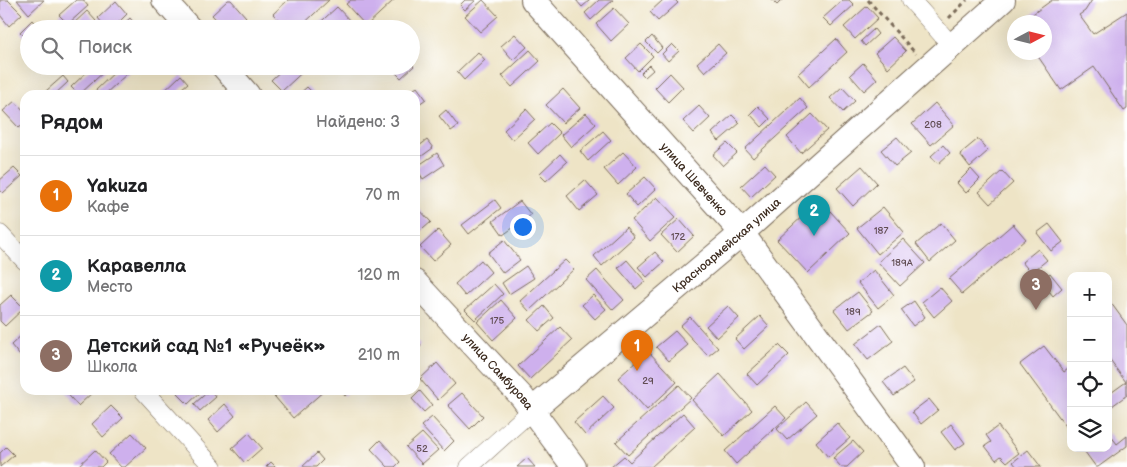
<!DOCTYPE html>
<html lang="ru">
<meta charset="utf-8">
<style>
body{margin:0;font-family:"Balsamiq Sans",sans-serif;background:#f6f6f6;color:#202124}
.controls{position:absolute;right:15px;bottom:15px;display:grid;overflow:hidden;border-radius:10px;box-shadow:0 5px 20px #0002}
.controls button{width:45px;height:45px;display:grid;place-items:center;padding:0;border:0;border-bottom:1px solid #e0e0e0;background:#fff;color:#202124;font:25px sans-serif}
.compass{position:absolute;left:1007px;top:15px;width:45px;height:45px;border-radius:50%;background:#fff;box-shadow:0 5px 20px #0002;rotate:83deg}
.you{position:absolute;left:522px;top:226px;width:18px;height:18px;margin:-12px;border:4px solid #fff;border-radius:50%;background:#1a73e8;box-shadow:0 0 0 8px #1a73e833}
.badge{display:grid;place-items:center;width:32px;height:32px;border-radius:50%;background:#b5179e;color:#fff;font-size:16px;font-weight:700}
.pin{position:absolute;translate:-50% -41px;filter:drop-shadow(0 1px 2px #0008)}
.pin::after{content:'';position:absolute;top:26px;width:18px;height:15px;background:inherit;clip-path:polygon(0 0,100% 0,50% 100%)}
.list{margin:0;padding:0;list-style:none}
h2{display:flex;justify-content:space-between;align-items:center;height:65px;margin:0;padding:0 20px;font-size:21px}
h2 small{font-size:16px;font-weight:400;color:#757577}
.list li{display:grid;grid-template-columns:32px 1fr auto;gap:15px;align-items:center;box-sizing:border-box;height:80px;padding:0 20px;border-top:1px solid #e0e0e0}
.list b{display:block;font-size:19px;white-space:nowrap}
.list p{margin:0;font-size:16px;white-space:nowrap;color:#757577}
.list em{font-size:16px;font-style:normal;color:#757577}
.icon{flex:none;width:28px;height:28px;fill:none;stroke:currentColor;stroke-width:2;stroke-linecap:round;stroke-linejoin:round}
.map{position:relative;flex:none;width:1127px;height:467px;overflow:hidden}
.search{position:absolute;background:#fff;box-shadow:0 5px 20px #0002;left:20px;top:20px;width:400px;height:55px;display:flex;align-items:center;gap:12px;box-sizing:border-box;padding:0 18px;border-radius:28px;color:#757577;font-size:19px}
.panel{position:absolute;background:#fff;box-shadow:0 5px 20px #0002;left:20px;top:90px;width:400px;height:305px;border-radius:15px}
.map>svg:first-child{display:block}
.building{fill:#ceb0ed}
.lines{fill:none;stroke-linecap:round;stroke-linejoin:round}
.street-casing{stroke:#7a6b59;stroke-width:19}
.secondary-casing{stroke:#7a6b59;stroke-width:26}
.path{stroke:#7a6b59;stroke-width:3;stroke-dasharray:4 4;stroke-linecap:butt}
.street{stroke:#fff;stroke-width:18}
.secondary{stroke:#fff;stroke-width:24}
.labels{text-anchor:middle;stroke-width:4;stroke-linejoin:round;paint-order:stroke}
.number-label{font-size:10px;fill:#604c52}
.street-label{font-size:12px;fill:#3b2a1e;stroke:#fff}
</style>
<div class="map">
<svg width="1127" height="467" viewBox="0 0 1127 467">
<rect width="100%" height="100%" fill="#fff"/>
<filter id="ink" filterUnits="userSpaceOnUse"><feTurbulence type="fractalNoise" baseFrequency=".02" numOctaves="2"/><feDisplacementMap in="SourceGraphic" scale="10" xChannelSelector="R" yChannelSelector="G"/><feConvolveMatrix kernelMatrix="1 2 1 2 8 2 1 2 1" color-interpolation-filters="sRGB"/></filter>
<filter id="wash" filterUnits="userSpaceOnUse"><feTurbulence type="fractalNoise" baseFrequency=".0096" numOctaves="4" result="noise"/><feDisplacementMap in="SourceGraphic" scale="20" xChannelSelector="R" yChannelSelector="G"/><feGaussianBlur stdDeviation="1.12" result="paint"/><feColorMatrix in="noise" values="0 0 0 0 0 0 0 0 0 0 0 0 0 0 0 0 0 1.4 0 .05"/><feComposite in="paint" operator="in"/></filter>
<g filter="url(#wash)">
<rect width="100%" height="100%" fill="#eee4c6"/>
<g id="blocks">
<g class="building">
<path d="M0,0H8L22,14L9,26L0,15Z"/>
<path d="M17,0H44L29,14Z"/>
<path d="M76,0H83L88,6L68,24L59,15Z"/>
<path d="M228,0H231L246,17L234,29H225L212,15Z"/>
<path d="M288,0H329L298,29H287L273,14Z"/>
<path d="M351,0H394L366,26L346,4Z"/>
<path d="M465,0H476L465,10L460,5Z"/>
<path d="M483,0L498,16L480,32L465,16Z"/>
<path d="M576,0H590L582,7Z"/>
<path d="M599,0H613L591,20L585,13Z"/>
<path d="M663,0H675L678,3L658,21L650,12Z"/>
<path d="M772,0H782L777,5Z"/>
<path d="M843,0H849L854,5L831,26L823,18Z"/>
<path d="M1052,0H1092L1085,11L1079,15L1093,34L1127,12V109L1124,111L1094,67L1061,90L1035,52H1044V22H1034L1030,16Z"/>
<path d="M116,1L127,14L112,29H107L98,18Z"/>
<path d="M867,6L878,18L855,39L844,27Z"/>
<path d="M337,7L352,23L345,29H313Z"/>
<path d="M614,8L629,24L611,41L596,24Z"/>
<path d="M87,11L96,21L88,29H76L72,25Z"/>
<path d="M130,18L139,29H118Z"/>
<path d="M32,20L40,29H29V41L20,32Z"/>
<path d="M874,29L878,34L865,46L861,41Z"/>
<path d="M515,34L527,47L513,60L501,46Z"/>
<path d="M652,36L662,48L657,53L646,42Z"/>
<path d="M893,37L906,51L888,68L875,53Z"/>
<path d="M836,39L847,52L809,87L798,74Z"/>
<path d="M641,44L653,56L638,71L626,58Z"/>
<path d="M672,44L679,51L668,61L662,54Z"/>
<path d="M718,44L726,53L705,72L697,63Z"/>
<path d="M530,50L540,61L512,87L502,76Z"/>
<path d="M478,52L485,60L464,80L457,72Z"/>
<path d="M411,63L414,66L401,78L393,70L397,66H411Z"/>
<path d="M863,63L877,79L864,91L850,75Z"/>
<path d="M649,65L653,70L645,77L641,73Z"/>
<path d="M93,66H106L108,68L79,95L71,87Z"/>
<path d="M121,66L129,72L104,95H97L94,92Z"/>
<path d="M286,66H309L282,91L271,80Z"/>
<path d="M670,73L683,87L668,102L655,88Z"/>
<path d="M181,75L188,83L174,95H160Z"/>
<path d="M63,76L68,82L54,95H49L46,91Z"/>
<path d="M307,87L315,95H298Z"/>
<path d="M417,87L426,99L415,107V95H406Z"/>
<path d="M842,87L855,101L843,112L830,98Z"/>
<path d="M563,89L580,108L563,123L546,105Z"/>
<path d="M800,98L808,108L753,158L745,149Z"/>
<path d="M15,101L25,112V123L19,128L3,111Z"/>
<path d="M935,103L954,125L931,145L912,124Z"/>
<path d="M699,106L710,118L694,133L683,121Z"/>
<path d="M758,106L770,119L762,127L750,114Z"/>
<path d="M526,109L535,119L512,140L504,130Z"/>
<path d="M446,110L458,126L451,131L439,116Z"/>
<path d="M586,113L596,124L571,147L561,135Z"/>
<path d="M812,114L827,130L801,153L787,137Z"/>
<path d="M732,115L740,123L719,141L712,133Z"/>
<path d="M550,123L560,133L538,154L528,143Z"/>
<path d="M603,131L611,140L588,161L580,151Z"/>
<path d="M897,137L911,153L895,166L881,150Z"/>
<path d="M978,139L988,151L970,167L960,154Z"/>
<path d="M427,140L433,148L415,161V149Z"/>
<path d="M727,143L737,153L723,166L713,155Z"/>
<path d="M943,145L950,153L938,164L931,156Z"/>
<path d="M623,152L637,167L618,185L604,169Z"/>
<path d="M437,153L444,165L423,179L416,167Z"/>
<path d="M560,154L567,162L546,181L539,174Z"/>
<path d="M765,164L775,175L751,197L741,186Z"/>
<path d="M862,166L877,183L853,206L837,188Z"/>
<path d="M14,168L22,176L3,193L0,190V180Z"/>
<path d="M971,169L980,179L966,193L957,183Z"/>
<path d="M1002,171L1013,183L990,204L979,192Z"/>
<path d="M415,172L421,178L415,184Z"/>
<path d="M645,177L656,189L637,207L626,194Z"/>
<path d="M585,180L598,195L579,211L567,196Z"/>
<path d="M657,197L676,217L650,241L632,220Z"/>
<path d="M495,200L501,208L469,234L462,225Z"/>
<path d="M820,200L850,233L808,273L777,240Z"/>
<path d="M520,201L531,215L503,235L493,221Z"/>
<path d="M416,206L431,222L415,236V207Z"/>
<path d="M883,207L904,232L878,254L857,228Z"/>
<path d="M679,219L694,236L677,252L661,235Z"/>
<path d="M941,223L955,240L930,262L916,244Z"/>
<path d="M1013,224L1026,239L962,294L949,279Z"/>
<path d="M1049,224L1063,242L1051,251L1037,233Z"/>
<path d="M626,227L634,237L602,266L594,256Z"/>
<path d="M438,230L451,245L433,261L420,247Z"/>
<path d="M903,239L925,263L900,286L878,262Z"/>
<path d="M504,240L520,260L503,273L488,253Z"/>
<path d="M1038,249L1047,260L1031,273L1022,262Z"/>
<path d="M655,252L664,262L647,277L638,267Z"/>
<path d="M481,260L491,272L465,296L455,284Z"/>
<path d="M565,260L574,269L529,311L520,301Z"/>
<path d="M627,260L645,281L636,289L618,268Z"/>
<path d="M526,266L534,278L509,294L502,283Z"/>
<path d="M597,270L624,300L613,310L586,280Z"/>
<path d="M874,270L894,295L878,308L858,283Z"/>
<path d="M1050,273L1062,288L1053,296L1041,281Z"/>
<path d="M494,284L503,294L475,320L465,310Z"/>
<path d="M940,287L952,301L934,317L922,302Z"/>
<path d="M858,292L873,311L849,329L834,310Z"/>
<path d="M11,295L24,308L5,326L0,321V305Z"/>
<path d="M593,295L606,309L595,319L582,305Z"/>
<path d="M1108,299L1127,325V395L1108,409V395L1126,382L1108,358Z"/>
<path d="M501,300L517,318L493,340L477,322Z"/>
<path d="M914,301L925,317L913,326L901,310Z"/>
<path d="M544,306L554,318L539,331L529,320Z"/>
<path d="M728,306L739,318L717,338L706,326Z"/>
<path d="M760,316L769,326L744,349L735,339Z"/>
<path d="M690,317L718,348L708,356L680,326Z"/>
<path d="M881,324L893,341L868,360L855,344Z"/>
<path d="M560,327L572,340L530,379L518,366Z"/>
<path d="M675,331L688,345L669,361L656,347Z"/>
<path d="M25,332V351L20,356L11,345Z"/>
<path d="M415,338L421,345L415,351Z"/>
<path d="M779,345L789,355L757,385L747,374Z"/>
<path d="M1044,346L1064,372L1071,367V379L1069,380L1071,382V433L1020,364Z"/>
<path d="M648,351L677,382L647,410L618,378Z"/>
<path d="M437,363L455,384L438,400L420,379Z"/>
<path d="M903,368L914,382L894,396L883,382Z"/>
<path d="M720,374L752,410L724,436L692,400Z"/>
<path d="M679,385L691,398L628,455L616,442Z"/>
<path d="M64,390H95L78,406Z"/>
<path d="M180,390H203L188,404L177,393Z"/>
<path d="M210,390L216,397L200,411L194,404Z"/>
<path d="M269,390H325L293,418Z"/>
<path d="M340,390H351L345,396Z"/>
<path d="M420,391L432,405L424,412L412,399Z"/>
<path d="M462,393L483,416L470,429L448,405Z"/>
<path d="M603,396L614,408L585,435L574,422Z"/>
<path d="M929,399L938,410L921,424L912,412Z"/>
<path d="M806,402L817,414L787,440L777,429Z"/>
<path d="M225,404L235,416L218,432L208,420Z"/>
<path d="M111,406L123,418L103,437L92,424Z"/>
<path d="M775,406L786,418L736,464L725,451Z"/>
<path d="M683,413L695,427L651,467H611L624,456L630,462Z"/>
<path d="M432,417L454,441L444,451L421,426Z"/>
<path d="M837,423L850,438L828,457L816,442Z"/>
<path d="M951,424L965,443L955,450L941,432Z"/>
<path d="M998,426L1019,453L1007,462L1001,456L996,460L985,446L991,442L986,435Z"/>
<path d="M1108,432L1117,444L1127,436V446L1098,467H1096L1082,448H1108Z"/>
<path d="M132,433L146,448L125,467H121L109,454Z"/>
<path d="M249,433L262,448L245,463L232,448Z"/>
<path d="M422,433L438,450L422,464L406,447Z"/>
<path d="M380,440L400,462L395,467H388L371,449Z"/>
<path d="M853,441L863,452L847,467H841L833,458Z"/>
<path d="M6,447L14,455L0,467V453Z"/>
<path d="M95,450L106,462L101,467H77Z"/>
<path d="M1028,450L1041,467H1017L1013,462Z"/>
<path d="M317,453L323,460L316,467H302Z"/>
<path d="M527,458L535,467H517Z"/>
<path d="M271,462L276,467H266Z"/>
</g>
</g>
</g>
<g filter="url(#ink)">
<use href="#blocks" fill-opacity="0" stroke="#7a6b59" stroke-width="1"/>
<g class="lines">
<defs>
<g id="street">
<path d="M911,0L952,46"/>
<path d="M0,234L25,261"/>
<path d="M143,390L213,467"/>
<path d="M469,467L532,410"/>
</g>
<g id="secondary">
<path d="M164,0L190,29"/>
<path id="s1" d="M533,0L742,233L913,467"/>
<path d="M223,66L248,95"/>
<path id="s2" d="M415,282L522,397L574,467"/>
<path id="s3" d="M532,410L742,233L1003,0"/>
</g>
</defs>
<use href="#street" class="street-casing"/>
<use href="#secondary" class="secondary-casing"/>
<g class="path">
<path d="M868,0L916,54"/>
<path d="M949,18L967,0"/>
</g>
<use href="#street" class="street"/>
<use href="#secondary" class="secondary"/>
</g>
</g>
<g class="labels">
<g class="number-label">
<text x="933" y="128">208</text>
<text x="881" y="234">187</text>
<text x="678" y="240">172</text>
<text x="902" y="266">189А</text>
<text x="853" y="315">189</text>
<text x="497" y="324">175</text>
<text x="648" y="384">29</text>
<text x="422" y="452">52</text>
</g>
<g class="street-label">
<text dy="4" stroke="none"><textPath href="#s1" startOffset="241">улица Шевченко</textPath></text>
<text dy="4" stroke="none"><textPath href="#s3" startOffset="255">Красноармейская улица</textPath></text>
<text dy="4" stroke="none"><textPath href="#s2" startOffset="122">улица Самбурова</textPath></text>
</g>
</g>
</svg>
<div class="controls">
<button>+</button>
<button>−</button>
<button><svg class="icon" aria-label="locate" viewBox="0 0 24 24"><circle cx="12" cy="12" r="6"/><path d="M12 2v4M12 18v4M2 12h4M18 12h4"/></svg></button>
<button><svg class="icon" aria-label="layers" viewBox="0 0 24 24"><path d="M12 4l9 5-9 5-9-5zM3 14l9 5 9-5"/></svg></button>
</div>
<svg class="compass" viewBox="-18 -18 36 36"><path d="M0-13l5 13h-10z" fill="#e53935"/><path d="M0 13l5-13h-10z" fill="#757577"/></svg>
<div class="you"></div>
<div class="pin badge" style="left:637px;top:371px;background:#e8710a">1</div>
<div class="pin badge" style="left:814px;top:236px;background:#0f9aa8">2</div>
<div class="pin badge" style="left:1036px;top:310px;background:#8d6e63">3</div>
<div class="search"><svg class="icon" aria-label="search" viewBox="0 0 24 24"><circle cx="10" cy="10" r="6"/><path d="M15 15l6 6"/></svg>Поиск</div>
<section class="panel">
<h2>Рядом<small>Найдено: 3</small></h2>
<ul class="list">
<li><span class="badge" style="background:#e8710a">1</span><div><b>Yakuza</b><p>Кафе</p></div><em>70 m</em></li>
<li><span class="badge" style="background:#0f9aa8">2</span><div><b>Каравелла</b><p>Место</p></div><em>120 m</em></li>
<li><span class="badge" style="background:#8d6e63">3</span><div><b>Детский сад №1 «Ручеёк»</b><p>Школа</p></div><em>210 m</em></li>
</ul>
</section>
</div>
